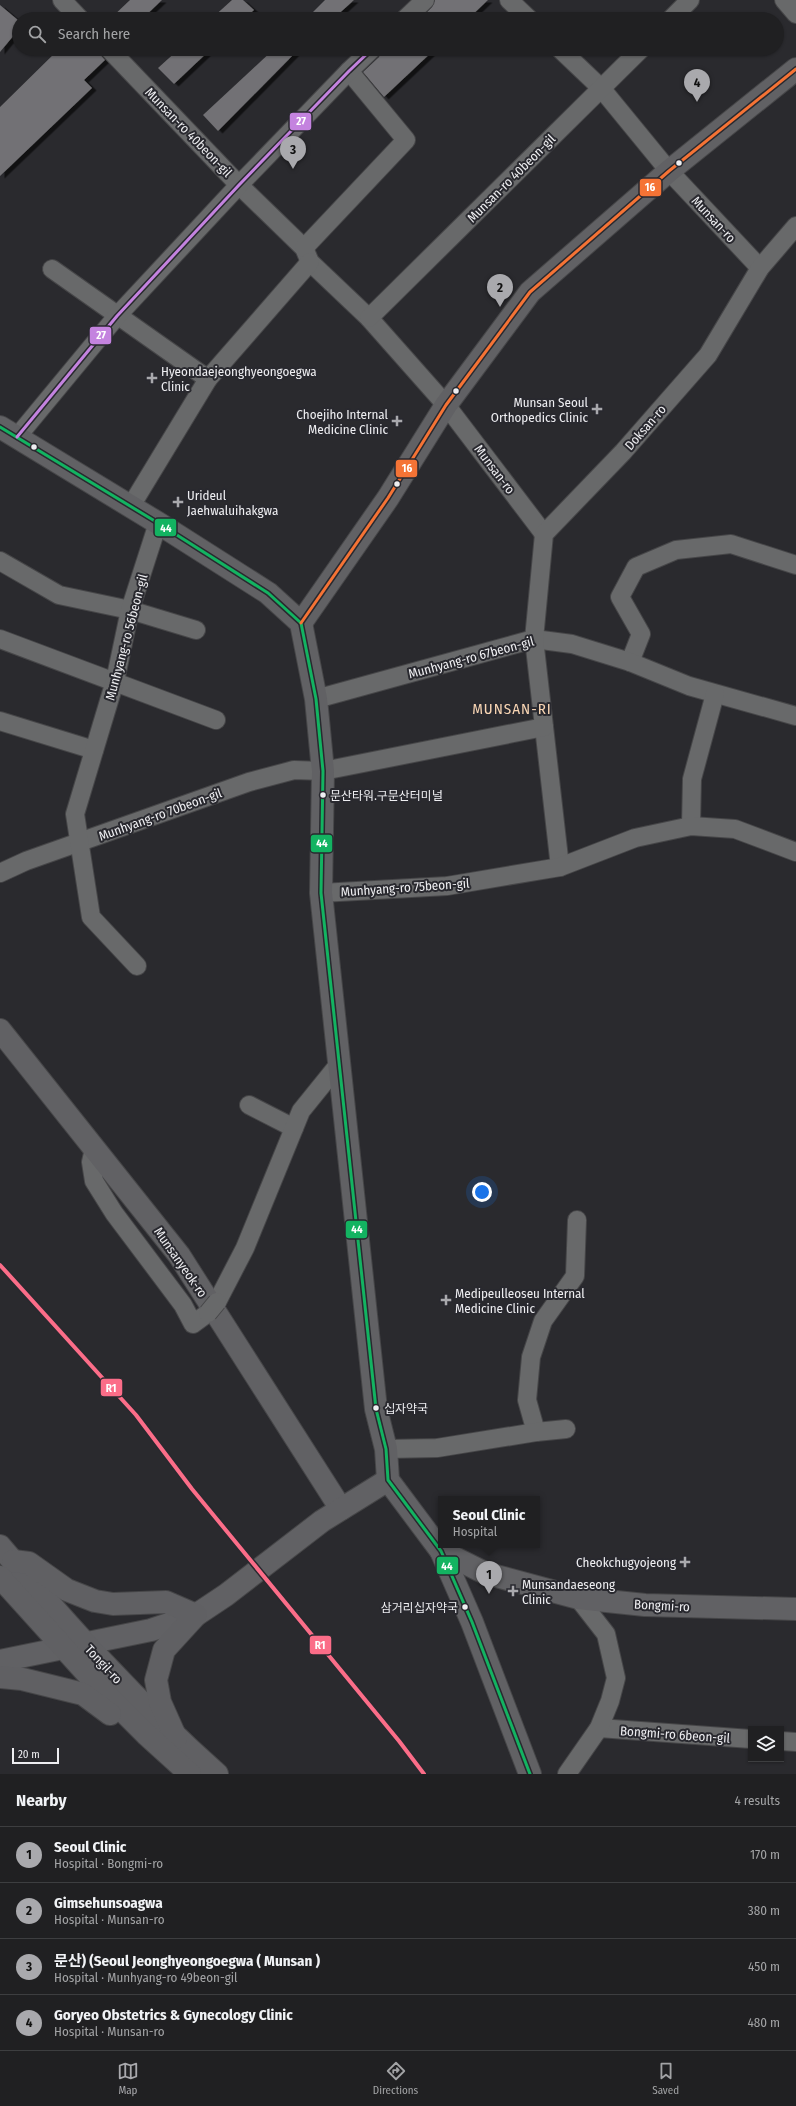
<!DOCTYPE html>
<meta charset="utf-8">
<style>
body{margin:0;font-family:"Fira Sans Condensed","Noto Sans KR",sans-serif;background:#2d2d2f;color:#f1f3f6}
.controls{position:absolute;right:12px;bottom:12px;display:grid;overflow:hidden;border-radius:0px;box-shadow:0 1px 3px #0004}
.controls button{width:36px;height:36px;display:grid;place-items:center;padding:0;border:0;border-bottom:1px solid #3d3e40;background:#202022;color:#f1f3f6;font:20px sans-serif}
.scale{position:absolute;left:12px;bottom:10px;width:47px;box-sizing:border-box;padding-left:4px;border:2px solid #eeeef1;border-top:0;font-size:11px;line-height:14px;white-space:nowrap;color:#eeeef1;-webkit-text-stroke:3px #29292f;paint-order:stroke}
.you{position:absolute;left:482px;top:1192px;width:14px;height:14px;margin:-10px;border:3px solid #fff;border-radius:50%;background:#1a73e8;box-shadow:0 0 0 6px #1a73e833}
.badge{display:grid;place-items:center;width:26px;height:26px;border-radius:50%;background:#a9a9ad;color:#111;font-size:13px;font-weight:700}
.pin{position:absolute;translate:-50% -33px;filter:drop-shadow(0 1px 2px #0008)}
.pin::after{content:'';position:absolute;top:21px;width:14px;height:12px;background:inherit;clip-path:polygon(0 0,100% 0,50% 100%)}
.popup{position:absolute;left:438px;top:1496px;width:102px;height:52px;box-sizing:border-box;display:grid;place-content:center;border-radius:0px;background:#202022;filter:drop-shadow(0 1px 3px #0005);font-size:13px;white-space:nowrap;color:#a2a3a5}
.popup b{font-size:15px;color:#f1f3f6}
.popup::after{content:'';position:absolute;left:50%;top:100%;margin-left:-8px;border:8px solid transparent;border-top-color:#202022}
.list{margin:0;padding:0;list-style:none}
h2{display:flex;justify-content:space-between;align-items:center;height:52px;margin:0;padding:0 16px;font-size:17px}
h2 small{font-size:13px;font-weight:400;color:#a2a3a5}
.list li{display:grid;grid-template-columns:26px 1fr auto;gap:12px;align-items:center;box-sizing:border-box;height:56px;padding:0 16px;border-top:1px solid #3d3e40}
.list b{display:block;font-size:15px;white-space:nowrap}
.list p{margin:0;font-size:13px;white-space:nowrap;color:#a2a3a5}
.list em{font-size:13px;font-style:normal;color:#a2a3a5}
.icon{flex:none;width:22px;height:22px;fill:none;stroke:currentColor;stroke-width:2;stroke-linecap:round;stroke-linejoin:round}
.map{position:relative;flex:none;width:796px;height:1774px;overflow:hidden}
.search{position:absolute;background:#202022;box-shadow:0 1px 3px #0004;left:12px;right:12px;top:12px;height:44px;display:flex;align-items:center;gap:10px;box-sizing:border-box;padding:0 14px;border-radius:22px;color:#a2a3a5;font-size:15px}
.sheet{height:276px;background:#202022}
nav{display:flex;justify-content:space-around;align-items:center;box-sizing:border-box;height:56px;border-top:1px solid #3d3e40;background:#202022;font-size:11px;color:#a2a3a5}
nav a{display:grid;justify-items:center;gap:2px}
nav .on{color:#a9a9ad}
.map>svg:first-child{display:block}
.building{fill:#727174;filter:url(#shadow)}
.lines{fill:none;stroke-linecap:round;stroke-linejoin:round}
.street-casing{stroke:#464648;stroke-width:20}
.secondary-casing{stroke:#464648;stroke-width:24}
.primary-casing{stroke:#464648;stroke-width:24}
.street{stroke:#68696a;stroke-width:18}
.secondary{stroke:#616164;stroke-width:22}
.primary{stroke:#606063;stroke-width:22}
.street-bridge-casing{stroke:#464648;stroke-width:20;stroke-linecap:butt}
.street-bridge{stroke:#68696a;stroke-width:18}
.bus-1-casing{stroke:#29292f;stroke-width:6}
.bus-2-casing{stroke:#29292f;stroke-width:6}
.bus-3-casing{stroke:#29292f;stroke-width:6}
.bus-1{stroke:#13b361;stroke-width:3}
.bus-2{stroke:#f57335;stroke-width:3}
.bus-3{stroke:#c483df;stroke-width:3}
.rail-1-casing{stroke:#29292f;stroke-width:7}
.rail-1{stroke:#fb6d88;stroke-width:4}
.bus-dot{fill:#eeeef1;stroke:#29292f;stroke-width:1.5}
.poi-dot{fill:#a9a9ad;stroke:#29292f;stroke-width:1.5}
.labels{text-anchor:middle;stroke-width:4;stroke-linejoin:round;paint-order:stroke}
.bus-label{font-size:12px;fill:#eeeef1;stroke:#29292f;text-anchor:start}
.street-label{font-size:13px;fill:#eeeef1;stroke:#29292f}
.poi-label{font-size:13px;fill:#eeeef1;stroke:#29292f;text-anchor:start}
.quarter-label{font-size:15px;letter-spacing:1px;fill:#f8d5b3;stroke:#29292f}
.line-badge{stroke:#29292f;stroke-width:1.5}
.badge-label{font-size:11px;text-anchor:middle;font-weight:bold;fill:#fff}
</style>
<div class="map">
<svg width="796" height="1774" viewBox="0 0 796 1774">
<defs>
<filter id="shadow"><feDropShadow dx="4.5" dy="2.5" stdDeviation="0" flood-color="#0009"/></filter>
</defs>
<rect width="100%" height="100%" fill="#2a2a2e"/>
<g class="building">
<path d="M130,0H162L142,19H110Z"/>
<path d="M232,0H243L254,10L244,19H211Z"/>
<path d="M325,0H354L333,19H306Z"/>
<path d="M435,0H488L468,19H420L432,7Z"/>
<path d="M0,5L19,21V29L0,52Z"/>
<path d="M59,49H95L105,60L84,80L92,88L0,176V107Z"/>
<path d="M179,49H211L174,84L158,68Z"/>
<path d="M274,49H299L218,131L203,115Z"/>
<path d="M383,49H435L384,97L363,72L379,57Z"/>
</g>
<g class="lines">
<defs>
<g id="street">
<path d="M62,0L80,19"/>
<path d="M509,0L529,19"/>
<path d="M784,0L796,14"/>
<path d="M405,19L425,0"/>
<path d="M671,19L690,0"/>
<path d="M109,49L239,185L304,248L310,262L369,318L446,405L544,534"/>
<path d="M560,49L601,88L669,171L760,268"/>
<path d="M304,248L406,140L349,71"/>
<path d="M52,269L208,379"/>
<path d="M369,318L641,49"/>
<path d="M17,437L117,316L239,185L349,71L372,49"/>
<path d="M131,506L208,379L310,262"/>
<path d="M0,561L59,595L130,610L196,630"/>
<path d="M0,639L216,720"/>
<path d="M630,662L641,634L620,597L636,567L676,550L731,544L796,565"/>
<path d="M316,699L534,639L572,644L630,662L689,686L796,716"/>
<path d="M0,721L94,750"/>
<path d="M691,826L692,779L715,694"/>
<path d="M560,867L534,639L544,534L623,452L708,355L760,268L796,226"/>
<path d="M0,873L26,861L249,782L294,770L323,771L544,727"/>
<path d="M321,893L447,886L560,867L635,838L691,826L735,829L796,852"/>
<path d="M137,966L91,917L75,814L115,681L130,610L158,523"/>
<path d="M249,1105L294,1128"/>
<path d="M94,1149L91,1162L94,1181L114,1213L183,1305L193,1324L208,1313"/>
<path d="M217,1302L245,1248L301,1111L339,1064"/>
<path d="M536,1432L527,1400L531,1357L543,1321L575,1276L577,1220"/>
<path d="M386,1449L437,1448L536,1432L566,1429"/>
<path d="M599,1728L751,1739"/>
<path d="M781,1741L796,1742"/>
<path d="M567,1774L599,1728L610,1701L616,1678L606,1634L578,1598"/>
</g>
<g id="secondary">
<path d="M0,427L158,523L268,593L301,623L316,699L323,771L321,893L376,1409L386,1449L388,1480L441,1551L472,1622L530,1774"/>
<path d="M301,623L388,498L446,405L530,292L669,171L796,69"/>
<path d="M0,1030L179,1255L341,1509"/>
<path d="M441,1551L485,1573L578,1598L645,1605L796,1609"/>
<path d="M0,1661L151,1630L196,1615L226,1595L322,1521L388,1480"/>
</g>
<g id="primary">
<path d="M0,1546C68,1626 138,1704 217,1774"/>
<path d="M13,1561L29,1563L67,1590L95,1601L113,1604L166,1602L196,1615L164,1650L156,1680L160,1702L176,1738"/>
<path d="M0,1577L101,1689L146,1734L190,1774"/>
<path d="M0,1677L22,1679L83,1694L110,1714"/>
</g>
</defs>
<use href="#street" class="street-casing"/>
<use href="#secondary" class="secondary-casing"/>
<use href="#primary" class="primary-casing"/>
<use href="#street" class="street"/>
<use href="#secondary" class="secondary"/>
<use href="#primary" class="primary"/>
<defs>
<path id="street-bridge" d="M208,1313L217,1302"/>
</defs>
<use href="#street-bridge" class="street-bridge-casing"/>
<use href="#street-bridge" class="street-bridge"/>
<defs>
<path id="bus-1" d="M0,427L158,523L268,593L301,623L316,699L323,771L321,893L376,1409L386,1449L388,1480L441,1551L472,1622L530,1774"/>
<path id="bus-2" d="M301,623L388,498L446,405L530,292L669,171L796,69"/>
<path id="bus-3" d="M17,437L117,316L239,185L349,71L372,49"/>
</defs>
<use href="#bus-1" class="bus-1-casing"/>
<use href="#bus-2" class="bus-2-casing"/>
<use href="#bus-3" class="bus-3-casing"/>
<use href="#bus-1" class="bus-1"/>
<use href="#bus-2" class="bus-2"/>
<use href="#bus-3" class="bus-3"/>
<defs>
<path id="rail-1" d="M0,1265L136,1415L192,1489L399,1741L424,1774"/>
</defs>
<use href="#rail-1" class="rail-1-casing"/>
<use href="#rail-1" class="rail-1"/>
</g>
<g class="bus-dot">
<circle cx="679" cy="163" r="3.5"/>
<circle cx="456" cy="391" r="3.5"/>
<circle cx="34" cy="447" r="3.5"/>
<circle cx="397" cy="484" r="3.5"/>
<circle cx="323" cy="795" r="3.5"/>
<circle cx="376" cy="1408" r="3.5"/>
<circle cx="465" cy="1607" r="3.5"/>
</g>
<g class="poi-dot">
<path d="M150 372h4v4h4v4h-4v4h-4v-4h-4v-4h4z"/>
<path d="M595 403h4v4h4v4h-4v4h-4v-4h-4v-4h4z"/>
<path d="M395 415h4v4h4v4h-4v4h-4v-4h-4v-4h4z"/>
<path d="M176 496h4v4h4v4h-4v4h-4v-4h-4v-4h4z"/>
<path d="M444 1294h4v4h4v4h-4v4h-4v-4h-4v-4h4z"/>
<path d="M683 1556h4v4h4v4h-4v4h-4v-4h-4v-4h4z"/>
<path d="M511 1585h4v4h4v4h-4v4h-4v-4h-4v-4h4z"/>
</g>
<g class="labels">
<g class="bus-label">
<text x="330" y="800">문산타워.구문산터미널</text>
<text x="384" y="1413">십자약국</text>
<text x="458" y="1612" text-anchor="end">삼거리십자약국</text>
</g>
<g class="street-label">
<text transform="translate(189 132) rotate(46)" y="5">Munsan-ro 40beon-gil</text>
<text transform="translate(511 178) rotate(-45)" y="5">Munsan-ro 40beon-gil</text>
<text transform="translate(714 219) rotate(47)" y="5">Munsan-ro</text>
<text transform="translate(645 427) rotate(-49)" y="5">Doksan-ro</text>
<text transform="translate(495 469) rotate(53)" y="5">Munsan-ro</text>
<text transform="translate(126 637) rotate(-75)" y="5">Munhyang-ro 56beon-gil</text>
<text transform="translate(471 657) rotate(-15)" y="5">Munhyang-ro 67beon-gil</text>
<text transform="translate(160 814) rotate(-20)" y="5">Munhyang-ro 70beon-gil</text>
<text transform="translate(405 887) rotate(-4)" y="5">Munhyang-ro 75beon-gil</text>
<text transform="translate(181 1262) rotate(55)" y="5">Munsanyeok-ro</text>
<text transform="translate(662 1605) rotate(3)" y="5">Bongmi-ro</text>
<text transform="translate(104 1664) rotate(47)" y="5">Tongil-ro</text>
<text transform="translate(675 1734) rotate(4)" y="5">Bongmi-ro 6beon-gil</text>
</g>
<g class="poi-label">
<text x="161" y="376">Hyeondaejeonghyeongoegwa<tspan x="161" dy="15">Clinic</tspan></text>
<text x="588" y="407" text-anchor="end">Munsan Seoul<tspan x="588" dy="15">Orthopedics Clinic</tspan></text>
<text x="388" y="419" text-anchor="end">Choejiho Internal<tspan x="388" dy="15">Medicine Clinic</tspan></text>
<text x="187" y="500">Urideul<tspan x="187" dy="15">Jaehwaluihakgwa</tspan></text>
<text x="455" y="1298">Medipeulleoseu Internal<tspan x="455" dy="15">Medicine Clinic</tspan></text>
<text x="676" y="1567" text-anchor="end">Cheokchugyojeong</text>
<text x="522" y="1589">Munsandaeseong<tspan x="522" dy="15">Clinic</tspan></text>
</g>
<g class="quarter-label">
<text x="512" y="714">MUNSAN-RI</text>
</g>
</g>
<g class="line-badge">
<rect x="289" y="112" width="23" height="19" rx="4" fill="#c483df"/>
<rect x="639" y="178" width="23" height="19" rx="4" fill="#f57335"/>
<rect x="89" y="326" width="23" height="19" rx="4" fill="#c483df"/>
<rect x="395" y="459" width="23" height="19" rx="4" fill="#f57335"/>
<rect x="154" y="518" width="23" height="19" rx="4" fill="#13b361"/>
<rect x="310" y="834" width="23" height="19" rx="4" fill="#13b361"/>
<rect x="345" y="1220" width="23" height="19" rx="4" fill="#13b361"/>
<rect x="100" y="1378" width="23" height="19" rx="4" fill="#fb6d88"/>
<rect x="436" y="1556" width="23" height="19" rx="4" fill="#13b361"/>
<rect x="309" y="1635" width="23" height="20" rx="4" fill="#fb6d88"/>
</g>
<g class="badge-label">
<text x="301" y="125">27</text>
<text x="650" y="191">16</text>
<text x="101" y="339">27</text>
<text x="407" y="472">16</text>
<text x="166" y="532">44</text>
<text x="322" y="847">44</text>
<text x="357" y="1233">44</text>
<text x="111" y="1392">R1</text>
<text x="447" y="1570">44</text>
<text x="320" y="1649">R1</text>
</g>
</svg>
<div class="controls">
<button><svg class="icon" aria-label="layers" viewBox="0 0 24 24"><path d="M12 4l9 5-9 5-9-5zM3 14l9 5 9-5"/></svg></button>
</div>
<div class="scale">20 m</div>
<div class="you"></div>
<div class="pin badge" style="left:489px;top:1594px">1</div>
<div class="popup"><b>Seoul Clinic</b>Hospital</div>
<div class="pin badge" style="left:500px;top:307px">2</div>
<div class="pin badge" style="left:293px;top:169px">3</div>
<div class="pin badge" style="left:697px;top:102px">4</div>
<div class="search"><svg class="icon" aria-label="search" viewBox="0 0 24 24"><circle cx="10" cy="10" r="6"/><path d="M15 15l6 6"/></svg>Search here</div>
</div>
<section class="sheet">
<h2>Nearby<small>4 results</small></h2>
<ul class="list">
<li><span class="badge">1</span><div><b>Seoul Clinic</b><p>Hospital · Bongmi-ro</p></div><em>170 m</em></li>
<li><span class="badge">2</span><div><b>Gimsehunsoagwa</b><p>Hospital · Munsan-ro</p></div><em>380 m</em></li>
<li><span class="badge">3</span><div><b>문산) (Seoul Jeonghyeongoegwa ( Munsan )</b><p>Hospital · Munhyang-ro 49beon-gil</p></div><em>450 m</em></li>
<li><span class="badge">4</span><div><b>Goryeo Obstetrics &amp; Gynecology Clinic</b><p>Hospital · Munsan-ro</p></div><em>480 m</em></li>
</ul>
</section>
<nav>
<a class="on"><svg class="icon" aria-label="map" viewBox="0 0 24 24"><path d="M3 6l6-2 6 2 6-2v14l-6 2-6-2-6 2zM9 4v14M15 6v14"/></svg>Map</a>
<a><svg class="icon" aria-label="directions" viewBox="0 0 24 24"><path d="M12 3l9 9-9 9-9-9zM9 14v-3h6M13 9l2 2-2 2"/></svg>Directions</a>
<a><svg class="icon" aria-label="saved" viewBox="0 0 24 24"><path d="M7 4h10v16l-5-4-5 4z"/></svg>Saved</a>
</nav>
